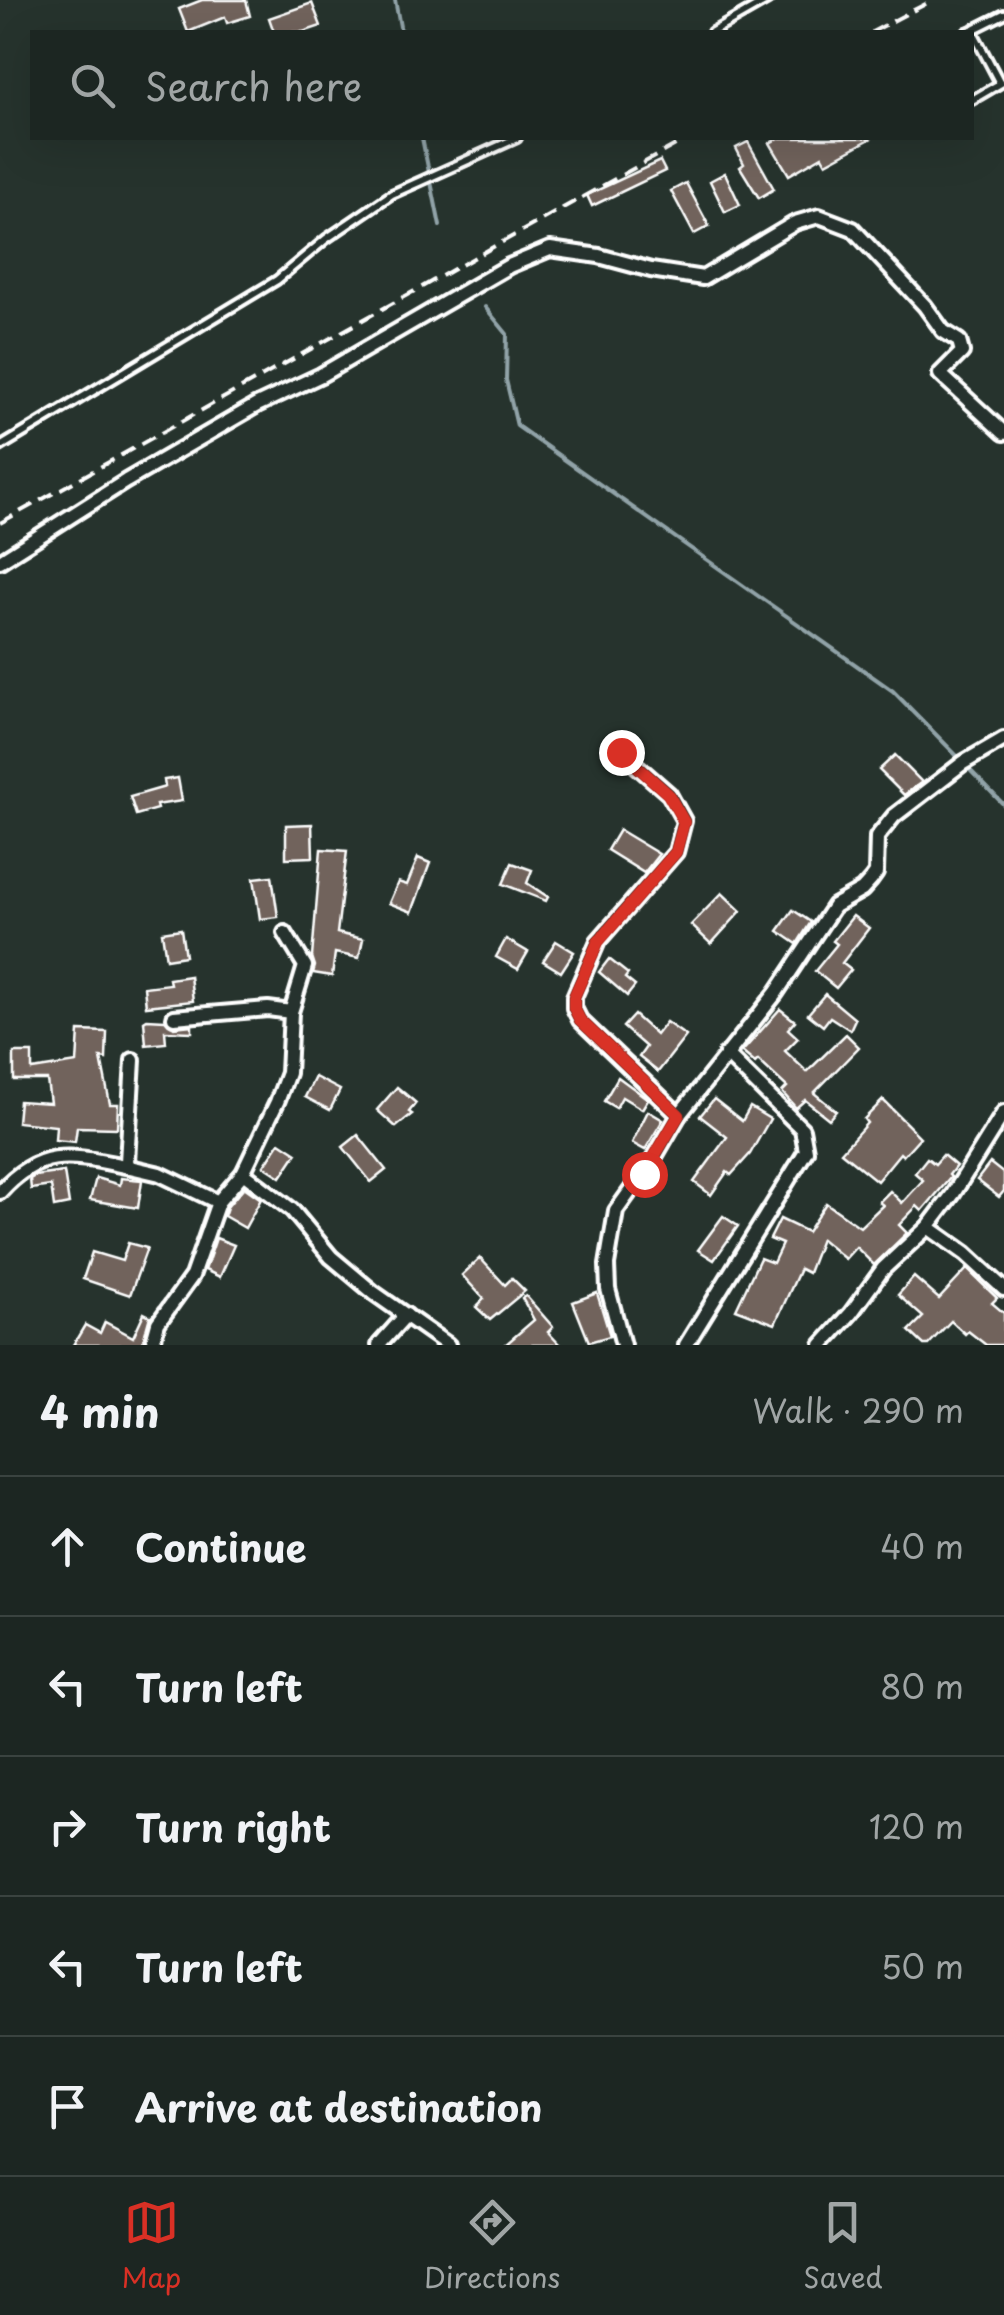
<!DOCTYPE html>
<meta charset="utf-8">
<style>
body{margin:0;font-family:"Playpen Sans",sans-serif;background:#252e2a;color:#f1f3f6}
.stop{position:absolute;width:30px;height:30px;margin:-22px;border:8px solid #d93025;border-radius:50%;background:#fff}
.stop.end{background:#d93025;border-color:#fff;box-shadow:0 2px 10px #0008}
.list{margin:0;padding:0;list-style:none}
h2{display:flex;justify-content:space-between;align-items:center;height:130px;margin:0;padding:0 40px;font-size:42px}
h2 small{font-size:32px;font-weight:400;color:#a0a5a5}
.list li{display:grid;grid-template-columns:65px 1fr auto;gap:30px;align-items:center;box-sizing:border-box;height:140px;padding:0 40px;border-top:2px solid #3a4340}
.list b{display:block;font-size:38px;white-space:nowrap}
.list em{font-size:32px;font-style:normal;color:#a0a5a5}
.icon{flex:none;width:55px;height:55px;fill:none;stroke:currentColor;stroke-width:2;stroke-linecap:round;stroke-linejoin:round}
.map{position:relative;flex:none;width:1004px;height:1345px;overflow:hidden}
.search{position:absolute;background:#1c2622;box-shadow:0 10px 40px #0002;left:30px;right:30px;top:30px;height:110px;display:flex;align-items:center;gap:25px;box-sizing:border-box;padding:0 35px;border-radius:0px;color:#a0a5a5;font-size:38px}
.sheet{height:830px;background:#1c2622}
nav{display:flex;justify-content:space-around;align-items:center;box-sizing:border-box;height:140px;border-top:2px solid #3a4340;background:#1c2622;font-size:28px;color:#a0a5a5}
nav a{display:grid;justify-items:center;gap:5px}
nav .on{color:#d93025}
.map>svg:first-child{display:block}
.lines{fill:none;stroke-linecap:round;stroke-linejoin:round}
.stream{stroke:#91a3a8;stroke-width:4}
.building{fill:#71645c;stroke:#fff;stroke-width:2.5}
.lane-casing{stroke:#fff;stroke-width:14}
.street-casing{stroke:#fff;stroke-width:20}
.lane{stroke:#26332d;stroke-width:6}
.street{stroke:#26332d;stroke-width:12}
.rail{stroke:#fff;stroke-width:4;stroke-dasharray:15 8;stroke-linecap:butt}
.route{stroke:#d93025;stroke-width:12}
</style>
<div class="map">
<svg width="1004" height="1345" viewBox="0 0 1004 1345">
<rect width="100%" height="100%" fill="#26332d"/>
<filter id="ink" filterUnits="userSpaceOnUse"><feTurbulence type="fractalNoise" baseFrequency=".01" numOctaves="2"/><feDisplacementMap in="SourceGraphic" scale="20" xChannelSelector="R" yChannelSelector="G"/><feConvolveMatrix kernelMatrix="1 2 1 2 8 2 1 2 1" color-interpolation-filters="sRGB"/></filter>
<g filter="url(#ink)">
<g class="lines">
<g class="stream">
<path d="M395,0L401,32"/>
<path d="M422,138L440,226"/>
<path d="M485,307L507,334L506,380L517,426L893,691L961,760"/>
<path d="M967,767L1004,805"/>
</g>
</g>
<g class="building">
<path d="M202,0H246L250,16L227,23L225,17L188,32L179,9Z"/>
<path d="M312,3L321,26L303,32H274L269,18Z"/>
<path d="M779,138H872L826,163L822,156L789,175L770,143Z"/>
<path d="M748,142L774,189L759,198L740,167L744,164L736,148Z"/>
<path d="M660,161L665,171L592,206L587,195Z"/>
<path d="M725,173L740,205L725,212L710,181Z"/>
<path d="M686,183L709,226L694,234L671,191Z"/>
<path d="M895,755L922,782L904,795L879,770Z"/>
<path d="M178,778L182,801L156,805L157,809L136,815L130,797L165,787L164,780Z"/>
<path d="M312,824L313,857L286,858V825Z"/>
<path d="M619,830L659,854L644,873L607,850Z"/>
<path d="M321,849L347,851L337,933L363,939L359,958L335,953L332,976L313,973L315,966L312,957Z"/>
<path d="M418,858L430,863L412,912L389,903L398,882L407,885Z"/>
<path d="M512,863L532,870L527,883L548,897L546,901L503,884Z"/>
<path d="M272,876L278,917L260,919L254,878Z"/>
<path d="M722,893L741,911L711,944L691,925Z"/>
<path d="M793,910L811,922L797,944L778,931Z"/>
<path d="M853,916L869,928L842,963L851,970L836,988L815,971L837,944L833,941Z"/>
<path d="M181,929L185,956L166,959L162,932Z"/>
<path d="M506,939L528,952L518,969L496,957Z"/>
<path d="M556,941L574,952L561,972L543,961Z"/>
<path d="M609,959L628,974L625,978L635,986L627,996L599,972Z"/>
<path d="M190,976L193,1001L146,1006L144,987L170,984L169,979Z"/>
<path d="M825,994L855,1019L850,1030L830,1017L823,1026L808,1014Z"/>
<path d="M780,1009L795,1021L788,1029L798,1038L785,1051L807,1072L846,1034L859,1047L814,1093L836,1111L829,1119L805,1100L796,1108L782,1092L787,1087L758,1060L755,1063L742,1052Z"/>
<path d="M634,1015L656,1035L666,1022L686,1036L658,1072L639,1057L646,1047L623,1027Z"/>
<path d="M147,1019L165,1020L174,1027L192,1025V1032L165,1031L166,1043L146,1045L144,1021Z"/>
<path d="M79,1031L107,1032L106,1059L101,1058L110,1104H118L117,1128L77,1127L75,1142L55,1140L56,1126L17,1122L19,1101L50,1103L47,1080H14V1053H32V1070L77,1063Z"/>
<path d="M315,1077L340,1090L330,1110L305,1097Z"/>
<path d="M618,1077L648,1099L642,1109L622,1097L616,1108L604,1101Z"/>
<path d="M397,1087L416,1103L409,1112L412,1114L396,1127L377,1110Z"/>
<path d="M714,1099L742,1121L750,1107L770,1119L750,1154L731,1175L727,1172L711,1195L694,1182L727,1137L700,1116Z"/>
<path d="M883,1100L920,1137L903,1156L900,1153L877,1181L841,1152L867,1123L864,1119Z"/>
<path d="M648,1111L663,1120L645,1150L632,1143Z"/>
<path d="M358,1135L386,1170L371,1182L343,1147Z"/>
<path d="M280,1142L297,1153L281,1177L264,1166Z"/>
<path d="M943,1155L956,1166L949,1175L951,1177L922,1211L917,1206L899,1225L907,1233L874,1265L856,1247L845,1259L821,1239L808,1273L800,1269L775,1324L736,1309L760,1258L773,1263L782,1244L770,1239L780,1219L807,1232L826,1203L860,1227L883,1205L879,1202L890,1191L902,1203L923,1180L915,1173L927,1158L935,1164Z"/>
<path d="M990,1163L1004,1174V1191L999,1197L977,1180Z"/>
<path d="M64,1172L69,1204L54,1207L51,1186L31,1189L30,1179L35,1176Z"/>
<path d="M96,1178L120,1185L121,1178L142,1180L138,1208L90,1200Z"/>
<path d="M244,1187L261,1199L245,1228L224,1216L227,1207Z"/>
<path d="M723,1216L738,1226L714,1260L698,1250Z"/>
<path d="M216,1238L234,1245L220,1277L205,1270Z"/>
<path d="M128,1243L147,1248L130,1295L83,1279L92,1252L122,1261Z"/>
<path d="M480,1258L505,1285L512,1278L525,1291L490,1320L476,1307L484,1299L462,1275Z"/>
<path d="M967,1269L997,1298L992,1303L1004,1313V1345H986L968,1331L965,1334L951,1321L928,1345H924L909,1331L923,1317L898,1295L914,1277L939,1299Z"/>
<path d="M597,1293L610,1336L589,1342L573,1302Z"/>
<path d="M526,1296L553,1327L548,1332L560,1345H505L534,1320L522,1298Z"/>
<path d="M144,1313L150,1316L142,1345H73L85,1325L100,1333L105,1322L133,1337Z"/>
</g>
<g class="lines">
<defs>
<g id="lane">
<path d="M972,30L1004,14"/>
<path d="M712,32L768,0"/>
<path d="M967,32L972,30L1000,83"/>
<path d="M972,100L1001,83"/>
<path d="M0,447L277,280L326,239L392,194L517,138"/>
</g>
<g id="street">
<path d="M0,561L126,481L257,405L321,375L509,266L550,249L599,256L651,270L703,278L795,223L819,216L853,229L925,306L943,331L959,341L962,352L940,374L1004,433"/>
<path d="M621,752L669,794L684,821L676,852L598,941L574,997V1008L580,1020L679,1115"/>
<path d="M174,1017L268,1009L291,1012"/>
<path d="M133,1060L127,1162L130,1167L160,1174L218,1202"/>
<path d="M243,1173L292,1210L331,1257L374,1293L448,1345"/>
<path d="M0,1192C42,1145 74,1156 130,1167"/>
<path d="M928,1227L966,1254L1004,1289"/>
<path d="M152,1345L158,1323L192,1276L218,1202L243,1173L277,1102L288,1073L291,1012L305,966L285,933"/>
<path d="M379,1345L406,1315"/>
<path d="M623,1345L608,1289L607,1265L616,1211L654,1158L679,1115L776,993L834,906L862,890L871,880L876,873L877,837L894,816L963,763L1004,739"/>
<path d="M686,1345L806,1151L802,1129L726,1054"/>
<path d="M822,1345L851,1313L883,1269L928,1227L953,1194L1004,1112"/>
</g>
</defs>
<use href="#lane" class="lane-casing"/>
<use href="#street" class="street-casing"/>
<use href="#lane" class="lane"/>
<use href="#street" class="street"/>
<g class="rail">
<path d="M872,32L933,0"/>
<path d="M0,523L688,138"/>
</g>
</g>
</g>
<g class="lines" filter="url(#ink)">
<path class="route" d="M621,752L668,794L684,822L676,852L598,942L574,997V1008L580,1020L679,1115L644,1174"/>
</g>
</svg>
<div class="stop" style="left:644px;top:1174px"></div>
<div class="stop end" style="left:621px;top:752px"></div>
<div class="search"><svg class="icon" aria-label="search" viewBox="0 0 24 24"><circle cx="10" cy="10" r="6"/><path d="M15 15l6 6"/></svg>Search here</div>
</div>
<section class="sheet">
<h2>4 min<small>Walk · 290 m</small></h2>
<ul class="list">
<li><svg class="icon" aria-label="ahead" viewBox="0 0 24 24"><path d="M12 20V5M6 11l6-6 6 6"/></svg><div><b>Continue</b></div><em>40 m</em></li>
<li><svg class="icon" aria-label="left" viewBox="0 0 24 24"><path d="M17 20v-9H6M10 6l-5 5 5 5"/></svg><div><b>Turn left</b></div><em>80 m</em></li>
<li><svg class="icon" aria-label="right" viewBox="0 0 24 24"><path d="M7 20v-9h11M14 6l5 5-5 5"/></svg><div><b>Turn right</b></div><em>120 m</em></li>
<li><svg class="icon" aria-label="left" viewBox="0 0 24 24"><path d="M17 20v-9H6M10 6l-5 5 5 5"/></svg><div><b>Turn left</b></div><em>50 m</em></li>
<li><svg class="icon" aria-label="arrive" viewBox="0 0 24 24"><path d="M6 21V4h12l-3 4 3 4H6"/></svg><div><b>Arrive at destination</b></div></li>
</ul>
</section>
<nav>
<a class="on"><svg class="icon" aria-label="map" viewBox="0 0 24 24"><path d="M3 6l6-2 6 2 6-2v14l-6 2-6-2-6 2zM9 4v14M15 6v14"/></svg>Map</a>
<a><svg class="icon" aria-label="directions" viewBox="0 0 24 24"><path d="M12 3l9 9-9 9-9-9zM9 14v-3h6M13 9l2 2-2 2"/></svg>Directions</a>
<a><svg class="icon" aria-label="saved" viewBox="0 0 24 24"><path d="M7 4h10v16l-5-4-5 4z"/></svg>Saved</a>
</nav>
